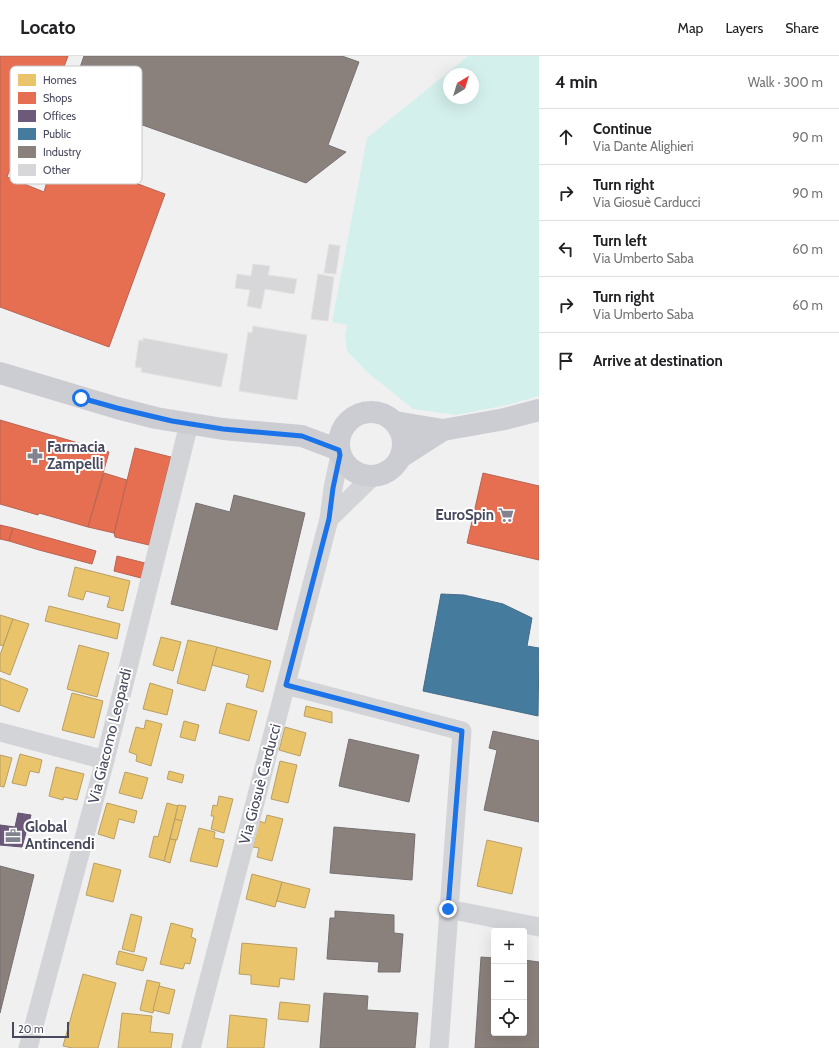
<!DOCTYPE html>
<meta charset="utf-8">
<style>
body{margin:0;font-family:Cabin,sans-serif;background:#f6f6f6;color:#202124}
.controls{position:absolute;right:12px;bottom:12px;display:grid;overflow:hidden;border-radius:4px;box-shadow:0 4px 16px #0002}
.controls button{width:36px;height:36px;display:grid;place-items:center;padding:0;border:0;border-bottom:1px solid #e0e0e0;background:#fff;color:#202124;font:20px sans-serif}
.compass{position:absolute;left:443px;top:12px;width:36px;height:36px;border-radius:50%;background:#fff;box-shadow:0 4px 16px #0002;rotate:38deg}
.scale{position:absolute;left:12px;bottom:10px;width:57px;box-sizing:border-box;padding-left:4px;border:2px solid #47495d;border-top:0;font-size:11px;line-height:14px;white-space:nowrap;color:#47495d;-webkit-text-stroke:3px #fff;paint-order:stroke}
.stop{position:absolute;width:12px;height:12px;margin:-9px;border:3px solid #1a73e8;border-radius:50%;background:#fff}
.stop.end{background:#1a73e8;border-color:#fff;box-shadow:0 1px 4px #0008}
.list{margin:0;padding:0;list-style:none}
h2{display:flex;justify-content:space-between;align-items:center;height:52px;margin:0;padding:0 16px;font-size:17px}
h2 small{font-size:13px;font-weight:400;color:#757577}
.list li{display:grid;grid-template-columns:26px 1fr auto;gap:12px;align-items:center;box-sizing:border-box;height:56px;padding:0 16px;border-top:1px solid #e0e0e0}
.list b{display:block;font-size:15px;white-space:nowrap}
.list p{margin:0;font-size:13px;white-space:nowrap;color:#757577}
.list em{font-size:13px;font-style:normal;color:#757577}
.icon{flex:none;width:22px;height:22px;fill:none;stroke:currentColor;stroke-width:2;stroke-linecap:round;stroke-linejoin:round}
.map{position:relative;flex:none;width:539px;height:992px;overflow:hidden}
header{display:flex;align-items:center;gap:24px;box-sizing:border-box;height:56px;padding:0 20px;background:#fff;border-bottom:1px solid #e0e0e0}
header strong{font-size:19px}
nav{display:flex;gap:22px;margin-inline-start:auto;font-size:14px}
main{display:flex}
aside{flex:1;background:#fff}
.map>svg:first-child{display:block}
.green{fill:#d4f0ec;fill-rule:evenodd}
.homes{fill:#e9c46a;stroke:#b89f66}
.shops{fill:#e76f51;stroke:#b76455}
.offices{fill:#6d597a;stroke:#625471}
.public{fill:#457b9d;stroke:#466c8a}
.industry{fill:#8a817c;stroke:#767073}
.building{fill:#d7d7d9;stroke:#e2e2e3}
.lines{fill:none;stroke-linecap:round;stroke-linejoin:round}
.street{stroke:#d3d4d8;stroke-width:19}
.primary{stroke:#ccccd3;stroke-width:22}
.route{stroke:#1a73e8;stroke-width:5}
.labels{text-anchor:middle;stroke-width:4;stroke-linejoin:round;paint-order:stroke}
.poi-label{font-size:15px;font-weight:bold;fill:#47495d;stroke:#fff;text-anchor:start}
.street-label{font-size:15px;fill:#47495d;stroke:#fff}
.key{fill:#fff;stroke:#c8c8ce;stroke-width:1}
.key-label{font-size:11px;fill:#47495d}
</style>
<header>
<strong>Locato</strong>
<nav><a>Map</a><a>Layers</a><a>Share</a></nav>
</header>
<main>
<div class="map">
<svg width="539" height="992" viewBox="0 0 539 992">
<rect width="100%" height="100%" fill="#f1f0f0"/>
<path class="green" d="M468,0H539V340L507,349L456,359L413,353L367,316L347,295L345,281L347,269L332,266L367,82ZM449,18H473V42H449Z"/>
<g class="homes">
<path d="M75,511L130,525L123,555L107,551L110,541L86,535L83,544L68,540Z"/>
<path d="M49,550L120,568L117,583L45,565Z"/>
<path d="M0,559L13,563L3,590L0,589Z"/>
<path d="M13,563L29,568L10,619L0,615V599Z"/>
<path d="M161,581L181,586L173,615L153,609Z"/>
<path d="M188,584L217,591L205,635L177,627Z"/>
<path d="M79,589L109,597L97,641L67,633Z"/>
<path d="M217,591L271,605L263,636L246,631L249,619L212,609Z"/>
<path d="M0,622L28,633L19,656L0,649Z"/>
<path d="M150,627L173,634L167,659L143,653Z"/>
<path d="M72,637L103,645L94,682L62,674Z"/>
<path d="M227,647L257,655L249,685L219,677Z"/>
<path d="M306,650L332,656V667L304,660Z"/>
<path d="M146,664L162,668L151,710L136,705L137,699L129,696L136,671L144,673Z"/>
<path d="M184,665L199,669L195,685L180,681Z"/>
<path d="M285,671L306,677L300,700L279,694Z"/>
<path d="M20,698L42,704L39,717L30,715L26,730L12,727Z"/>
<path d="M0,699L12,702L4,731L0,730Z"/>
<path d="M280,705L297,709L288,747L271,743Z"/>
<path d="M56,711L84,718L77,744L64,741L63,744L49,740Z"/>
<path d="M169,715L184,719L182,727L167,723Z"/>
<path d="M125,716L148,722L142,743L119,737Z"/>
<path d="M219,740L233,743L224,777L211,773L214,760H211L213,749L217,750Z"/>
<path d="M107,747L137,755L134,767L119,763L114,783L98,778Z"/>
<path d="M167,747L178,750L164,805L149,801L154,780L158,781Z"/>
<path d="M178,749L186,750L182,765L175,763Z"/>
<path d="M267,759L283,763L272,805L257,801L259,792L253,791L259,765L265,767Z"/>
<path d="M175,763L182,765L177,784L170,783Z"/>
<path d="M199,772L215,776L214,782L224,784L217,811L190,805Z"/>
<path d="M170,783L176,784L170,807L164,805Z"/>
<path d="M487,784L522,792L512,838L477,830Z"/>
<path d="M94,807L121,814L113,846L86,839Z"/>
<path d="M252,818L282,826L275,851L246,843Z"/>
<path d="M282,826L310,833L305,852L277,845Z"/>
<path d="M131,858L142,861L134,896L122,893Z"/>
<path d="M171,867L193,873L191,881L196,883L190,908L185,907L183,913L160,908Z"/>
<path d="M242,887L297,892L294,924L280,922L279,931L251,928V919L239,918Z"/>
<path d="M119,895L147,902L143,915L116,908Z"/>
<path d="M83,918L116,927L98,992H72L63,990Z"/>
<path d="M147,924L160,927L153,957L140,954Z"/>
<path d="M159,930L175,934L169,958L153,954Z"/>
<path d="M280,946L310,949L308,966L278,963Z"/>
<path d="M122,957L152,960L150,976L173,978L171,992H118Z"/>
<path d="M230,959L267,963L264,992H227Z"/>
</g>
<g class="shops">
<path d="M0,0H68L49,51L35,46L7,121L44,136L55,97L165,138L109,291L0,251Z"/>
<path d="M0,364L109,396L88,471L39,457L38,459L0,448Z"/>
<path d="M135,392L171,401L149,489L115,481L114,477Z"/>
<path d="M104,417L127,424L114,477L88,471Z"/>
<path d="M483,417L539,430V504L467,487Z"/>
<path d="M0,469L13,472L9,485L0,483Z"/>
<path d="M13,472L96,495L92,508L39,494L9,485Z"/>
<path d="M117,500L145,507L141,522L114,515Z"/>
</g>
<path class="offices" d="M18,757L31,759L22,791L0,789V769L15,771Z"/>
<path class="public" d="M441,538L464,539L503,548L532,562L527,590L539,592L538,660L423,635Z"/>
<g class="industry">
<path d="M84,0H342L359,6L328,89L346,96L306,127L69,43Z"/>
<path d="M234,439L305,457L277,574L171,548L196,447L230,456Z"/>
<path d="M493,675L539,685V766L484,754L497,694L489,692Z"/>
<path d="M349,683L419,699L409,746L339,730Z"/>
<path d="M334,771L415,778L412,824L330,817Z"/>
<path d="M0,810L34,819L0,957Z"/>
<path d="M335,855L394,859V877L403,878L400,916H378L379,906L327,903L330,862H335Z"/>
<path d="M481,901L494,902V977H524V904L539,906V992H475Z"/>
<path d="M324,937L368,940L367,954L418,957L415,992H320Z"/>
</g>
<g class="building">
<path d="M329,188L340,190L336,218L324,217Z"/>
<path d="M253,208L270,210L268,219L297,223L294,238L265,233L261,253L247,250L250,234L235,232L237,218L251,220Z"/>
<path d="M318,218L334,221L328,265L311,263Z"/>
<path d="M253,270L307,279L297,344L239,335L248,276L252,277Z"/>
<path d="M143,282L228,298L221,331L141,316L142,312L135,311L139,284L143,285Z"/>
</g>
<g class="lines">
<g class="street">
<path d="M329,463L372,421"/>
<path d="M286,629L462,675L439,992"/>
<path d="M0,676L105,704"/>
<path d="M448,853L539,871"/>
<path d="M28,992L105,704L189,368"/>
<path d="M191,992L329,463L333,432L340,399"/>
</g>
<g class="primary">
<path d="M0,317L117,352L156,362L223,373L302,380L339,394"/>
<circle cx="371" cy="388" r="32"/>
<path d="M395,366L443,374L505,363L539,354"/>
<path d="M401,401L443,374"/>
</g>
</g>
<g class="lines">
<path class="route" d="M81,342L117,352L172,365L223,373L302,380L339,394L340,399L333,432L329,463L286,629L462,675L448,853"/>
</g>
<defs>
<symbol id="pharmacy-bare" viewBox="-9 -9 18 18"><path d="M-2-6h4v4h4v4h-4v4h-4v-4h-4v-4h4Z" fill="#828390" stroke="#fff" stroke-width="2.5" paint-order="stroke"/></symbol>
<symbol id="supermarket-bare" viewBox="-9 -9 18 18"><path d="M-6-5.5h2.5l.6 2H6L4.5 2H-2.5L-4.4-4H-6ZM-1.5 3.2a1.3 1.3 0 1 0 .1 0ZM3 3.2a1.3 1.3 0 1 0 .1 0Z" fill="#828390" stroke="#fff" stroke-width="2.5" paint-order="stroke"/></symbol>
<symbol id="office-bare" viewBox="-9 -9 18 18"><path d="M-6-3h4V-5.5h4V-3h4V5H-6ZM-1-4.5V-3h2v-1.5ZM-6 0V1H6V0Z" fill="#828390" stroke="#fff" stroke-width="2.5" paint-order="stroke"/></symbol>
</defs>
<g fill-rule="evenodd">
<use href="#pharmacy-bare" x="24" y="389" width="22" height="22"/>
<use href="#supermarket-bare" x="495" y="448" width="22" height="22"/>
<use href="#office-bare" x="2" y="769" width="22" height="22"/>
</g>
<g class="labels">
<g class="poi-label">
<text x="47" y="396">Farmacia<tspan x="47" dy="17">Zampelli</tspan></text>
<text x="494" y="464" text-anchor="end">EuroSpin</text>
<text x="25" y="776">Global<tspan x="25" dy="17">Antincendi</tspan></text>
</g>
<g class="street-label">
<text transform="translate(110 680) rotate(-76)" y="5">Via Giacomo Leopardi</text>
<text transform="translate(260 728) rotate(-75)" y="5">Via Giosuè Carducci</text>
</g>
</g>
<rect x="10" y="10" width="132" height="118" rx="6" class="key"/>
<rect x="18" y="18" width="18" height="12" fill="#e9c46a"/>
<rect x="18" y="36" width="18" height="12" fill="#e76f51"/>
<rect x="18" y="54" width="18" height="12" fill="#6d597a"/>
<rect x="18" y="72" width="18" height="12" fill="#457b9d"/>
<rect x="18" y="90" width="18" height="12" fill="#8a817c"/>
<rect x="18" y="108" width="18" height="12" fill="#d7d7d9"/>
<g class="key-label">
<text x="43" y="28">Homes</text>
<text x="43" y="46">Shops</text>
<text x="43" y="64">Offices</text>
<text x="43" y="82">Public</text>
<text x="43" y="100">Industry</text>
<text x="43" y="118">Other</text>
</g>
</svg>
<div class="controls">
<button>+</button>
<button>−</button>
<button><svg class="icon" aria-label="locate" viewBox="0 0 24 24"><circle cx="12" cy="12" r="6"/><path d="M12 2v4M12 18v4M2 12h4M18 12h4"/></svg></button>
</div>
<svg class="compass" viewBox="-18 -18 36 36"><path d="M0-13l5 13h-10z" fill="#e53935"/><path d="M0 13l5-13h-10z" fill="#757577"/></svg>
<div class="scale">20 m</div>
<div class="stop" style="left:81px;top:342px"></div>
<div class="stop end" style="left:448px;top:853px"></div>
</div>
<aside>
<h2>4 min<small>Walk · 300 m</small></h2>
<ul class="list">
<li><svg class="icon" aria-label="ahead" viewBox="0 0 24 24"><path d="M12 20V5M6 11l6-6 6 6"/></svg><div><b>Continue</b><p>Via Dante Alighieri</p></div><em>90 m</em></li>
<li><svg class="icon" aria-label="right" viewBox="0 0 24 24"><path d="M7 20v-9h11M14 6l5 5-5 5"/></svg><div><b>Turn right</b><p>Via Giosuè Carducci</p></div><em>90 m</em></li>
<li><svg class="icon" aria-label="left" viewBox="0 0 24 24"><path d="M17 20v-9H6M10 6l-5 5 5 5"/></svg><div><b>Turn left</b><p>Via Umberto Saba</p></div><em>60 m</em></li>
<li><svg class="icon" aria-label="right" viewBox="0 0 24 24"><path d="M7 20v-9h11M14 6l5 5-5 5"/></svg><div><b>Turn right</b><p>Via Umberto Saba</p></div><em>60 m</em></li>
<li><svg class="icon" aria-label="arrive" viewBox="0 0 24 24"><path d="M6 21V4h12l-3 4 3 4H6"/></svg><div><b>Arrive at destination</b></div></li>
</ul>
</aside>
</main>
